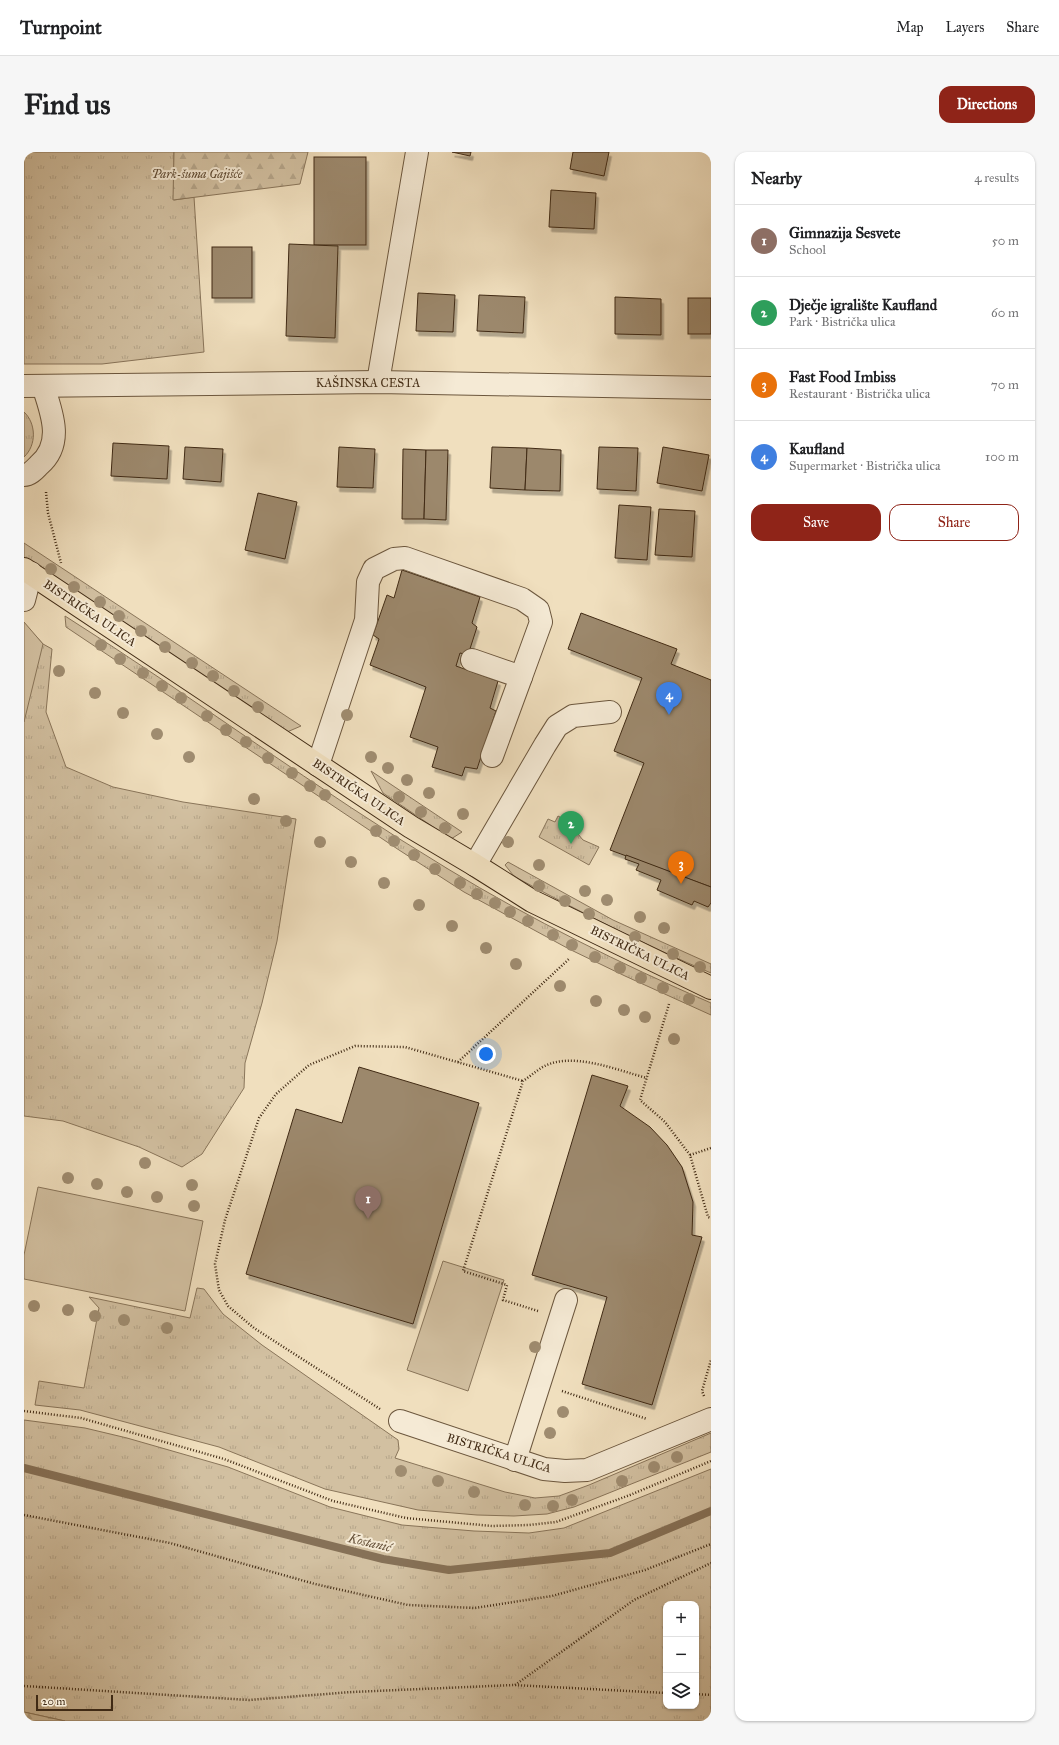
<!DOCTYPE html>
<meta charset="utf-8">
<style>
body{margin:0;font-family:"IM FELL Great Primer",serif;background:#f6f6f6;color:#202124}
.controls{position:absolute;right:12px;bottom:12px;display:grid;overflow:hidden;border-radius:8px;box-shadow:0 1px 3px #0004}
.controls button{width:36px;height:36px;display:grid;place-items:center;padding:0;border:0;border-bottom:1px solid #e0e0e0;background:#fff;color:#202124;font:20px sans-serif}
.scale{position:absolute;left:12px;bottom:10px;width:77px;box-sizing:border-box;padding-left:4px;border:2px solid #402a14;border-top:0;font-size:11px;line-height:14px;white-space:nowrap;color:#402a14;-webkit-text-stroke:3px #f5ead5;paint-order:stroke}
.you{position:absolute;left:462px;top:902px;width:14px;height:14px;margin:-10px;border:3px solid #fff;border-radius:50%;background:#1a73e8;box-shadow:0 0 0 6px #1a73e833}
.badge{display:grid;place-items:center;width:26px;height:26px;border-radius:50%;background:#8f2418;color:#fff;font-size:13px;font-weight:700}
.pin{position:absolute;translate:-50% -33px;filter:drop-shadow(0 1px 2px #0008)}
.pin::after{content:'';position:absolute;top:21px;width:14px;height:12px;background:inherit;clip-path:polygon(0 0,100% 0,50% 100%)}
.list{margin:0;padding:0;list-style:none}
h2{display:flex;justify-content:space-between;align-items:center;height:52px;margin:0;padding:0 16px;font-size:17px}
h2 small{font-size:13px;font-weight:400;color:#757577}
.list li{display:grid;grid-template-columns:26px 1fr auto;gap:12px;align-items:center;box-sizing:border-box;height:72px;padding:0 16px;border-top:1px solid #e0e0e0}
.list b{display:block;font-size:15px;white-space:nowrap}
.list p{margin:0;font-size:13px;white-space:nowrap;color:#757577}
.list em{font-size:13px;font-style:normal;color:#757577}
.actions{display:flex;gap:8px;padding:12px 16px}
.actions a{flex:1;padding:9px 0;border:1px solid #8f2418;border-radius:12px;text-align:center;font-size:14px;color:#8f2418}
.actions .main{background:#8f2418;color:#fff}
.icon{flex:none;width:22px;height:22px;fill:none;stroke:currentColor;stroke-width:2;stroke-linecap:round;stroke-linejoin:round}
.map{position:relative;flex:none;width:687px;height:1569px;overflow:hidden;border-radius:12px}
header{display:flex;align-items:center;gap:24px;box-sizing:border-box;height:56px;padding:0 20px;background:#fff;border-bottom:1px solid #e0e0e0}
header strong{font-size:19px}
nav{display:flex;gap:22px;margin-inline-start:auto;font-size:14px}
.intro{display:flex;align-items:center;justify-content:space-between;box-sizing:border-box;height:96px;padding:0 24px}
h1{margin:0;font-size:28px}
.button{padding:10px 18px;border-radius:12px;background:#8f2418;color:#fff;font-size:14px;font-weight:700}
main{display:flex;gap:24px;padding:0 24px}
aside{flex:1;background:#fff;border-radius:12px;box-shadow:0 1px 3px #0004}
.map>svg:first-child{display:block}
.grass{fill:url(#grass-tufts);stroke:#89755a;fill-rule:evenodd}
.forest{fill:url(#forest-firs);stroke:#89755a}
.pitch{fill:#d2c0a1;stroke:#89755a}
.lines{fill:none;stroke-linecap:round;stroke-linejoin:round}
.stream{stroke:#867157;stroke-width:8}
.building{fill:#9c886c;stroke:#402a14;filter:url(#shadow)}
.minor-casing{stroke:#6c573e;stroke-width:24}
.major-casing{stroke:#402a14;stroke-width:24}
.path{stroke:#402a14;stroke-width:2.5;stroke-dasharray:1 2;stroke-linecap:butt}
.minor{stroke:#f5ead5;stroke-width:22}
.major{stroke:#f0dfbe;stroke-width:22}
.tree{fill:#9f8c70}
.labels{text-anchor:middle;stroke-width:4;stroke-linejoin:round;paint-order:stroke}
.park-label{font-size:12px;font-style:italic;fill:#5d4830;stroke:#f5ead5}
.street-label{font-size:12px;fill:#402a14;stroke:#f5ead5}
.water-label{font-size:13px;font-style:italic;fill:#634e36;stroke:#f5ead5}
</style>
<header>
<strong>Turnpoint</strong>
<nav><a>Map</a><a>Layers</a><a>Share</a></nav>
</header>
<div class="intro"><h1>Find us</h1><a class="button">Directions</a></div>
<main>
<div class="map">
<svg width="687" height="1569" viewBox="0 0 687 1569">
<defs>
<pattern id="grass-tufts" width="24" height="20" patternUnits="userSpaceOnUse"><rect width="24" height="20" fill="#d2c0a1"/><path d="M3 7l-1-3M5 7V3M7 7l1-3M15 17l-1-3M17 17v-4M19 17l1-3" fill="none" stroke="#b5a58a"/></pattern>
<pattern id="forest-firs" width="22" height="20" patternUnits="userSpaceOnUse"><rect width="22" height="20" fill="#d2c0a1"/><path d="M5 1l3.5 6h-7zM16 11l3.5 6h-7z" fill="#b5a58a"/></pattern>
<filter id="shadow"><feDropShadow dx="2.5" dy="4.5" stdDeviation="0" flood-color="#0004"/></filter>
</defs>
<rect width="100%" height="100%" fill="#f0dfbe"/>
<filter id="stains"><feTurbulence type="fractalNoise" baseFrequency=".005" numOctaves="4"/><feColorMatrix values="0 0 0 0 .2 0 0 0 0 .09 0 0 0 0 .02 0 0 0 .5 -.17"/></filter>
<radialGradient id="worn" r=".72"><stop offset=".6" stop-color="#630" stop-opacity="0"/><stop offset="1" stop-color="#630" stop-opacity=".3"/></radialGradient>
<g class="grass">
<path d="M0,0H150V48L170,45L180,200L78,212H0Z"/>
<path d="M0,260C12,271 13,293 0,305Z"/>
<path d="M0,391L277,574L263,580L0,408Z"/>
<path d="M41,464C171,546 293,638 424,717C508,768 597,812 687,851V863L601,824L545,797L440,740L375,698L42,475Z"/>
<path d="M9,481L19,492L28,497L22,560L42,615L89,635L159,650L272,667L253,789L238,851L221,911L220,936L178,1002L158,1015L115,995L39,969L0,964V496Z"/>
<path d="M347,619L438,680L427,687L359,641Z"/>
<path d="M534,664L543,669L559,688L575,695L565,713L515,685L524,667L531,670Z"/>
<path d="M484,710L589,768L687,812V821C621,793 558,761 495,727L489,723L481,713Z"/>
<path d="M173,1136L180,1137L199,1162L238,1193L374,1288L375,1297L371,1306L481,1340L511,1346L535,1344L565,1333L687,1281V1300L550,1355L523,1362L490,1364L453,1363L394,1358L301,1337L195,1295L56,1258L11,1253L15,1229L60,1236L75,1156L65,1145L166,1166Z"/>
<path d="M0,1268L61,1276L103,1286L204,1315L306,1355L378,1373L450,1379L505,1381L540,1376L687,1317V1569H41L0,1560ZM642,1452H672V1554H642Z"/>
</g>
<g class="forest">
<path d="M150,0H284L276,32L149,48Z"/>
<path d="M0,1560L41,1569H0Z"/>
</g>
<g class="pitch">
<path d="M0,470L19,492L0,570Z"/>
<path d="M14,1035L179,1069L161,1159L0,1127V1103Z"/>
<path d="M419,1109L480,1128L444,1239L383,1218Z"/>
</g>
<g class="lines">
<path class="stream" d="M0,1316L359,1407L425,1418L586,1401L687,1359"/>
</g>
<g class="building">
<path d="M428,0H447L446,4Z"/>
<path d="M549,0H585L580,24L546,17Z"/>
<rect x="290" y="5" width="52" height="88"/>
<path d="M527,38L572,41L570,77L525,75Z"/>
<path d="M265,92L314,94L311,186L262,184Z"/>
<rect x="188" y="95" width="40" height="51"/>
<path d="M394,141L431,143L429,180L392,179Z"/>
<path d="M455,143L501,145L499,181L453,179Z"/>
<path d="M591,145L637,147V183L591,182Z"/>
<rect x="664" y="146" width="23" height="36"/>
<path d="M89,291L145,294L143,327L87,324Z"/>
<path d="M161,295L199,297L197,330L159,327Z"/>
<path d="M315,295L351,297L349,336L313,335Z"/>
<path d="M468,295L503,296L501,338L466,336Z"/>
<path d="M575,295L614,296L612,339L573,337Z"/>
<path d="M639,295L685,303L678,339L633,331Z"/>
<path d="M503,296L537,298L536,339L501,338Z"/>
<path d="M379,297L402,298L400,367H378Z"/>
<path d="M402,298H424L422,368L400,367Z"/>
<path d="M234,341L273,350L261,407L221,398Z"/>
<path d="M595,353L627,355L623,408L591,406Z"/>
<path d="M635,357L671,359L668,405L631,403Z"/>
<path d="M378,418L456,445L448,471L453,475L444,503L436,501L432,514L474,529L466,556L472,559L453,617L441,615L438,624L408,615L414,595L386,585L402,535L346,513L355,487L349,483L363,443L370,446Z"/>
<path d="M557,461L653,497L647,512L687,528V735L586,698L620,611L590,599L618,526L544,497Z"/>
<path d="M602,703L687,735V751L684,755L670,749L668,753L633,738L637,728L612,718L615,712L601,707Z"/>
<path d="M335,915L455,951L389,1172L222,1122L272,957L318,971Z"/>
<path d="M568,923L604,934L596,954L626,975L643,993L658,1015L669,1050L668,1083L678,1085L628,1253L558,1232L583,1145L508,1123Z"/>
</g>
<g class="lines">
<defs>
<g id="minor">
<path d="M354,230L393,0"/>
<path d="M0,234L354,230L687,236"/>
<path d="M0,323C6,323 11,317 15,313C40,292 28,261 19,234"/>
<path d="M0,448L7,421"/>
<path d="M468,604L497,525"/>
<path d="M294,613L342,468L344,430L350,417L370,407L381,406L498,447L514,458L517,470L497,525L448,508"/>
<path d="M451,713L521,593L533,574L549,564L586,560"/>
<path d="M376,1269L520,1317L541,1319L563,1318L687,1267"/>
<path d="M491,1308L542,1148"/>
</g>
<path id="major" d="M0,417L387,675L451,713L508,749L687,836"/>
</defs>
<use href="#minor" class="minor-casing"/>
<use href="#major" class="major-casing"/>
<g class="path">
<path d="M22,340L24,361L37,411"/>
<path d="M645,852L616,948L641,970L666,1003L684,1065L687,1066"/>
<path d="M434,910L546,806"/>
<path d="M666,1003L687,996"/>
<path d="M514,1159L479,1148L483,1133L439,1119L499,929C505,925 511,920 517,916C546,898 592,918 623,926"/>
<path d="M538,1239L623,1267"/>
<path d="M680,1244L678,1239L687,1208"/>
<path d="M356,1257L230,1176L204,1154L195,1138L191,1112L201,1068L235,966L252,942L285,913L331,894L381,895L499,929"/>
<path d="M0,1259L57,1266L200,1307L309,1349L382,1366L468,1374L505,1373L532,1370L606,1343L687,1309"/>
<path d="M0,1363L146,1391L291,1432L384,1453L451,1456L528,1444L621,1418L687,1392"/>
<path d="M491,1533L610,1448L687,1411"/>
<path d="M0,1534L225,1548L328,1540L490,1533L642,1541"/>
<path d="M672,1542L687,1543"/>
</g>
<use href="#minor" class="minor"/>
<use href="#major" class="major"/>
</g>
<g class="tree">
<circle cx="27" cy="417" r="6"/>
<circle cx="50" cy="435" r="6"/>
<circle cx="76" cy="450" r="6"/>
<circle cx="95" cy="464" r="6"/>
<circle cx="117" cy="479" r="6"/>
<circle cx="77" cy="493" r="6"/>
<circle cx="141" cy="495" r="6"/>
<circle cx="96" cy="507" r="6"/>
<circle cx="168" cy="511" r="6"/>
<circle cx="35" cy="519" r="6"/>
<circle cx="119" cy="521" r="6"/>
<circle cx="189" cy="524" r="6"/>
<circle cx="138" cy="534" r="6"/>
<circle cx="210" cy="539" r="6"/>
<circle cx="71" cy="541" r="6"/>
<circle cx="157" cy="546" r="6"/>
<circle cx="234" cy="555" r="6"/>
<circle cx="99" cy="561" r="6"/>
<circle cx="323" cy="563" r="6"/>
<circle cx="183" cy="564" r="6"/>
<circle cx="202" cy="578" r="6"/>
<circle cx="133" cy="582" r="6"/>
<circle cx="222" cy="590" r="6"/>
<circle cx="165" cy="605" r="6"/>
<circle cx="347" cy="605" r="6"/>
<circle cx="244" cy="606" r="6"/>
<circle cx="364" cy="616" r="6"/>
<circle cx="268" cy="621" r="6"/>
<circle cx="383" cy="628" r="6"/>
<circle cx="286" cy="634" r="6"/>
<circle cx="405" cy="641" r="6"/>
<circle cx="301" cy="643" r="6"/>
<circle cx="375" cy="645" r="6"/>
<circle cx="230" cy="647" r="6"/>
<circle cx="397" cy="660" r="6"/>
<circle cx="439" cy="662" r="6"/>
<circle cx="262" cy="669" r="6"/>
<circle cx="421" cy="676" r="6"/>
<circle cx="352" cy="679" r="6"/>
<circle cx="370" cy="689" r="6"/>
<circle cx="296" cy="690" r="6"/>
<circle cx="484" cy="690" r="6"/>
<circle cx="390" cy="703" r="6"/>
<circle cx="327" cy="710" r="6"/>
<circle cx="515" cy="713" r="6"/>
<circle cx="411" cy="717" r="6"/>
<circle cx="360" cy="731" r="6"/>
<circle cx="436" cy="731" r="6"/>
<circle cx="515" cy="734" r="6"/>
<circle cx="561" cy="739" r="6"/>
<circle cx="453" cy="742" r="6"/>
<circle cx="583" cy="748" r="6"/>
<circle cx="541" cy="749" r="6"/>
<circle cx="471" cy="751" r="6"/>
<circle cx="395" cy="753" r="6"/>
<circle cx="486" cy="760" r="6"/>
<circle cx="565" cy="762" r="6"/>
<circle cx="616" cy="765" r="6"/>
<circle cx="504" cy="769" r="6"/>
<circle cx="428" cy="774" r="6"/>
<circle cx="640" cy="776" r="6"/>
<circle cx="529" cy="783" r="6"/>
<circle cx="611" cy="785" r="6"/>
<circle cx="548" cy="793" r="6"/>
<circle cx="462" cy="796" r="6"/>
<circle cx="649" cy="802" r="6"/>
<circle cx="571" cy="805" r="6"/>
<circle cx="492" cy="812" r="6"/>
<circle cx="676" cy="815" r="6"/>
<circle cx="596" cy="816" r="6"/>
<circle cx="617" cy="826" r="6"/>
<circle cx="536" cy="834" r="6"/>
<circle cx="639" cy="836" r="6"/>
<circle cx="665" cy="847" r="6"/>
<circle cx="572" cy="849" r="6"/>
<circle cx="600" cy="858" r="6"/>
<circle cx="621" cy="865" r="6"/>
<circle cx="650" cy="887" r="6"/>
<circle cx="121" cy="1011" r="6"/>
<circle cx="44" cy="1026" r="6"/>
<circle cx="73" cy="1032" r="6"/>
<circle cx="168" cy="1033" r="6"/>
<circle cx="103" cy="1040" r="6"/>
<circle cx="133" cy="1045" r="6"/>
<circle cx="170" cy="1054" r="6"/>
<circle cx="10" cy="1154" r="6"/>
<circle cx="44" cy="1158" r="6"/>
<circle cx="71" cy="1164" r="6"/>
<circle cx="100" cy="1168" r="6"/>
<circle cx="143" cy="1176" r="6"/>
<circle cx="511" cy="1195" r="6"/>
<circle cx="539" cy="1260" r="6"/>
<circle cx="526" cy="1281" r="6"/>
<circle cx="653" cy="1305" r="6"/>
<circle cx="630" cy="1315" r="6"/>
<circle cx="377" cy="1319" r="6"/>
<circle cx="414" cy="1329" r="6"/>
<circle cx="598" cy="1329" r="6"/>
<circle cx="450" cy="1340" r="6"/>
<circle cx="548" cy="1348" r="6"/>
<circle cx="501" cy="1353" r="6"/>
<circle cx="529" cy="1354" r="6"/>
</g>
<g class="labels">
<g class="park-label">
<text x="173" y="26">Park-šuma Gajišće</text>
</g>
<g class="street-label">
<text x="344" y="235">KAŠINSKA CESTA</text>
<text transform="translate(66 461) rotate(34)" y="4">BISTRIČKA ULICA</text>
<text transform="translate(335 640) rotate(34)" y="4">BISTRIČKA ULICA</text>
<text transform="translate(616 801) rotate(26)" y="4">BISTRIČKA ULICA</text>
<text transform="translate(475 1301) rotate(17)" y="4">BISTRIČKA ULICA</text>
</g>
<g class="water-label">
<text transform="translate(346 1390) rotate(13)" y="5">Kostanić</text>
</g>
</g>
<rect width="100%" height="100%" filter="url(#stains)"/>
<rect width="100%" height="100%" fill="url(#worn)"/>
</svg>
<div class="controls">
<button>+</button>
<button>−</button>
<button><svg class="icon" aria-label="layers" viewBox="0 0 24 24"><path d="M12 4l9 5-9 5-9-5zM3 14l9 5 9-5"/></svg></button>
</div>
<div class="scale">20 m</div>
<div class="you"></div>
<div class="pin badge" style="left:344px;top:1067px;background:#8d6e63">1</div>
<div class="pin badge" style="left:547px;top:692px;background:#2e9e5b">2</div>
<div class="pin badge" style="left:657px;top:732px;background:#e8710a">3</div>
<div class="pin badge" style="left:645px;top:563px;background:#3f7fe0">4</div>
</div>
<aside>
<h2>Nearby<small>4 results</small></h2>
<ul class="list">
<li><span class="badge" style="background:#8d6e63">1</span><div><b>Gimnazija Sesvete</b><p>School</p></div><em>50 m</em></li>
<li><span class="badge" style="background:#2e9e5b">2</span><div><b>Dječje igralište Kaufland</b><p>Park · Bistrička ulica</p></div><em>60 m</em></li>
<li><span class="badge" style="background:#e8710a">3</span><div><b>Fast Food Imbiss</b><p>Restaurant · Bistrička ulica</p></div><em>70 m</em></li>
<li><span class="badge" style="background:#3f7fe0">4</span><div><b>Kaufland</b><p>Supermarket · Bistrička ulica</p></div><em>100 m</em></li>
</ul>
<div class="actions"><a class="main">Save</a><a>Share</a></div>
</aside>
</main>
